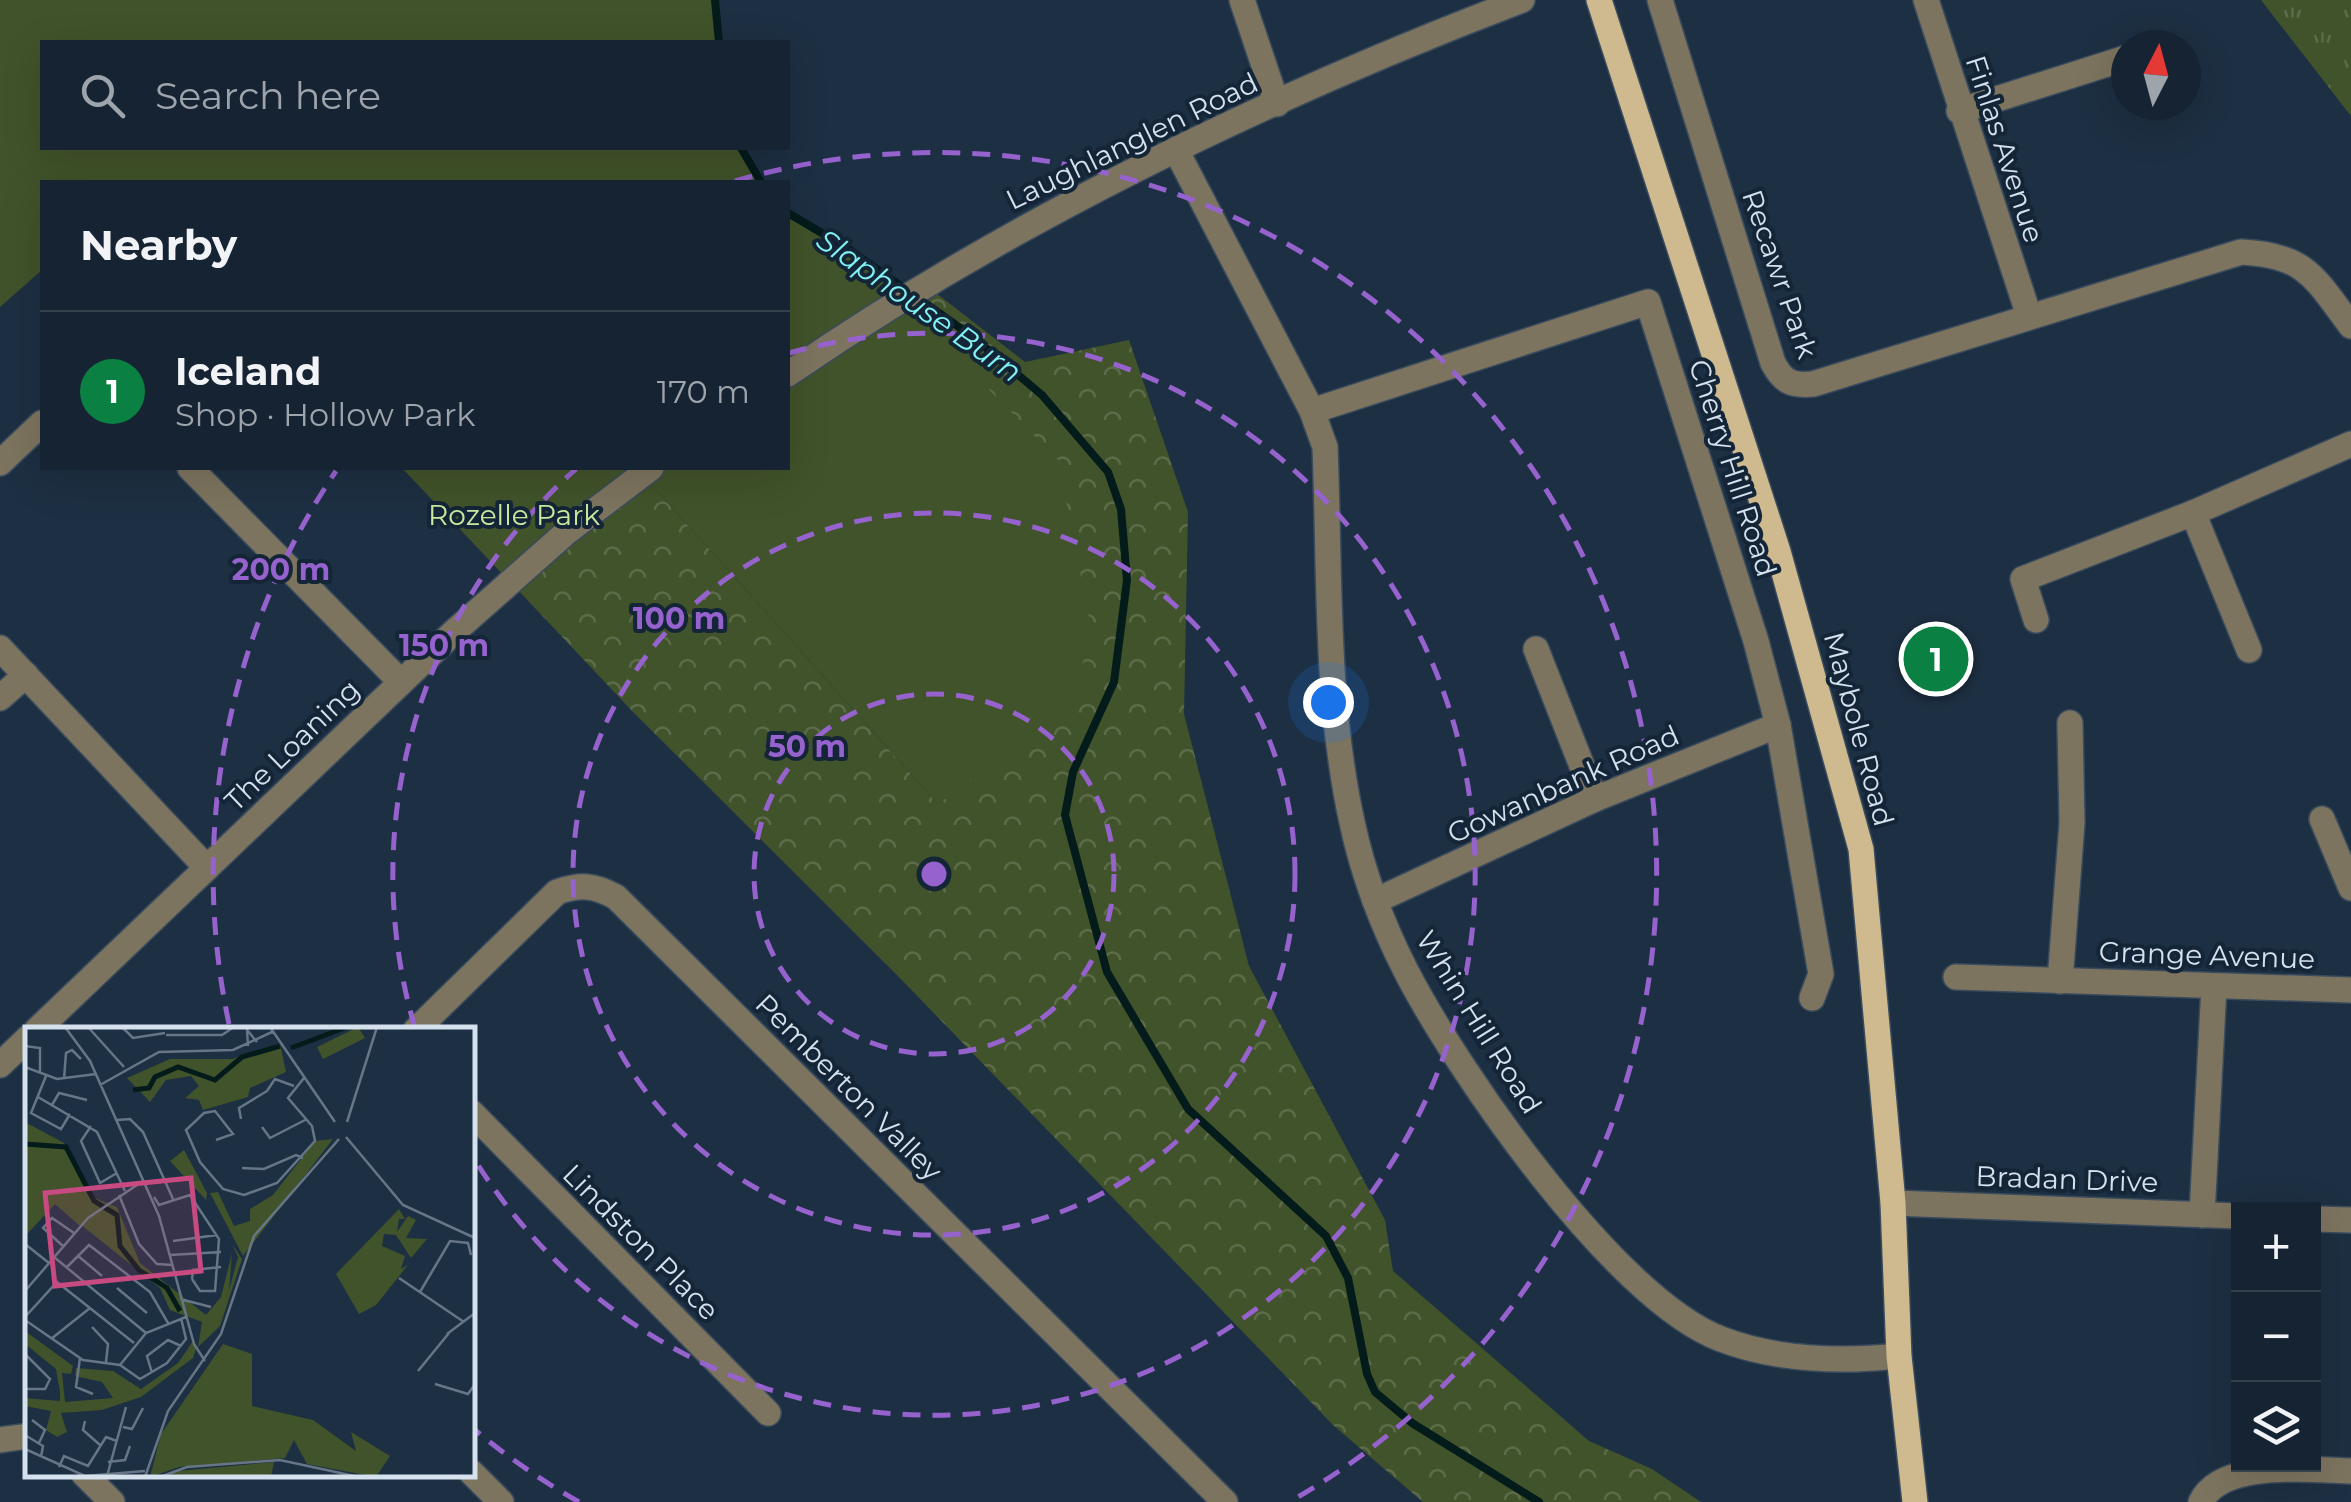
<!DOCTYPE html>
<meta charset="utf-8">
<style>
body{margin:0;font-family:Montserrat,sans-serif;background:#1f2b3a;color:#f1f3f6}
.controls{position:absolute;right:30px;bottom:30px;display:grid;overflow:hidden;border-radius:0px;box-shadow:0 10px 40px #0002}
.controls button{width:90px;height:90px;display:grid;place-items:center;padding:0;border:0;border-bottom:2px solid #35404d;background:#162332;color:#f1f3f6;font:50px sans-serif}
.compass{position:absolute;left:2111px;top:30px;width:90px;height:90px;border-radius:50%;background:#162332;box-shadow:0 10px 40px #0002;rotate:6deg}
.you{position:absolute;left:1328px;top:702px;width:35px;height:35px;margin:-25px;border:8px solid #fff;border-radius:50%;background:#1a73e8;box-shadow:0 0 0 15px #1a73e833}
.badge{display:grid;place-items:center;width:65px;height:65px;border-radius:50%;background:#0b8043;color:#fff;font-size:32px;font-weight:700}
.pin{position:absolute;translate:-50% -50%;border:5px solid #fff;box-shadow:0 2px 10px #0006}
.list{margin:0;padding:0;list-style:none}
h2{display:flex;justify-content:space-between;align-items:center;height:130px;margin:0;padding:0 40px;font-size:42px}
h2 small{font-size:32px;font-weight:400;color:#9ea4ac}
.list li{display:grid;grid-template-columns:65px 1fr auto;gap:30px;align-items:center;box-sizing:border-box;height:160px;padding:0 40px;border-top:2px solid #35404d}
.list b{display:block;font-size:38px;white-space:nowrap}
.list p{margin:0;font-size:32px;white-space:nowrap;color:#9ea4ac}
.list em{font-size:32px;font-style:normal;color:#9ea4ac}
.icon{flex:none;width:55px;height:55px;fill:none;stroke:currentColor;stroke-width:2;stroke-linecap:round;stroke-linejoin:round}
.map{position:relative;flex:none;width:2351px;height:1502px;overflow:hidden}
.search{position:absolute;background:#162332;box-shadow:0 10px 40px #0002;left:40px;top:40px;width:750px;height:110px;display:flex;align-items:center;gap:25px;box-sizing:border-box;padding:0 35px;border-radius:0px;color:#9ea4ac;font-size:38px}
.panel{position:absolute;background:#162332;box-shadow:0 10px 40px #0002;left:40px;top:180px;width:750px;height:290px;border-radius:0px}
.map>svg:first-child{display:block}
.grass{fill:url(#grass-tufts)}
.forest{fill:url(#forest-crowns)}
.park{fill:#41532a}
.lines{fill:none;stroke-linecap:round;stroke-linejoin:round}
.stream{stroke:#041b1b;stroke-width:8}
.minor-casing{stroke:#3a4b5d;stroke-width:28}
.major-casing{stroke:#3a4b5d;stroke-width:28}
.minor{stroke:#7d745f;stroke-width:25}
.major{stroke:#ceba8e;stroke-width:25}
.ring{fill:none;stroke:#9662cd;stroke-width:5;stroke-dasharray:18 12}
.labels{text-anchor:middle;stroke-width:8;stroke-linejoin:round;paint-order:stroke}
.street-label{font-size:28px;fill:#d5e1ed;stroke:#132537}
.park-label{font-size:28px;fill:#c7eaa0;stroke:#132537}
.water-label{font-size:30px;font-style:italic;fill:#82f2f2;stroke:#132537}
.inset-river{fill:none;stroke:#041b1b;stroke-width:5}
.inset-road{fill:none;stroke:#677686;stroke-width:2.5}
.view{fill:#c74a80;fill-opacity:0.15;stroke:#c74a80;stroke-width:5}
.inset-edge{fill:none;stroke:#d5e1ed;stroke-width:5}
.centre{fill:#9662cd;stroke:#132537;stroke-width:5}
.ring-label{font-size:30px;text-anchor:middle;font-weight:bold;fill:#9662cd;stroke:#132537;stroke-width:8;stroke-linejoin:round;paint-order:stroke}
</style>
<div class="map">
<svg width="2351" height="1502" viewBox="0 0 2351 1502">
<defs>
<pattern id="grass-tufts" width="24" height="20" patternUnits="userSpaceOnUse" patternTransform="scale(2.5)"><rect width="24" height="20" fill="#41532a"/><path d="M3 7l-1-3M5 7V3M7 7l1-3M15 17l-1-3M17 17v-4M19 17l1-3" fill="none" stroke="#5c6b49"/></pattern>
<pattern id="forest-crowns" width="20" height="18" patternUnits="userSpaceOnUse" patternTransform="scale(2.5)"><rect width="20" height="18" fill="#41532a"/><path d="M2 6a3 3 0 1 1 6 0M12 15a3 3 0 1 1 6 0" fill="none" stroke="#5c6b49"/></pattern>
</defs>
<rect width="100%" height="100%" fill="#1d2f42"/>
<path class="grass" d="M2261,0H2351V116Z"/>
<path class="forest" d="M923,283L1025,362L1129,340L1188,512L1184,714L1249,966L1385,1220L1393,1271L1589,1441L1652,1469L1701,1502H1423L1333,1425L895,973L633,712L403,468L642,474L938,804L899,298Z"/>
<g class="park">
<path d="M0,0H712L716,42H42V148H738L758,182H42V270L0,307Z"/>
<path d="M788,216L845,250L897,294L788,369Z"/>
<path d="M899,298L1058,460L1092,633L1070,703L938,804L642,474L651,468H788V374Z"/>
<path d="M402,468H644L510,582Z"/>
</g>
<g class="lines">
<g class="stream">
<path d="M715,0L719,42"/>
<path d="M741,148L761,182"/>
<path d="M788,213L847,248L973,337L1042,395L1108,472L1121,509L1127,580L1114,682L1073,772L1065,815L1107,972L1188,1109L1326,1236L1348,1278L1367,1374L1375,1392L1412,1423L1539,1502"/>
</g>
<defs>
<g id="minor">
<path d="M1242,0L1277,104"/>
<path d="M1660,0L1773,363C1783,382 1792,386 1813,384L2241,252C2306,255 2314,277 2351,326"/>
<path d="M1926,0L2029,316"/>
<path d="M1959,111L2126,58"/>
<path d="M1176,150L1312,411L1325,447C1330,571 1325,700 1352,822C1363,874 1382,924 1406,971C1458,1072 1615,1299 1721,1339C1778,1361 1840,1362 1899,1356"/>
<path d="M788,374C1015,218 1265,98 1522,0"/>
<path d="M1312,411L1648,302L1756,641L1778,725L1821,974L1812,998"/>
<path d="M0,463L42,423"/>
<path d="M190,468L401,682"/>
<path d="M2193,513L2249,650"/>
<path d="M2036,620L2023,579L2193,513L2351,444"/>
<path d="M0,648L207,868"/>
<path d="M1536,649L1595,799"/>
<path d="M0,698L26,675"/>
<path d="M2322,819L2351,888"/>
<path d="M1375,901L1595,799L1778,725"/>
<path d="M1956,977L2351,990"/>
<path d="M2060,981L2072,823L2070,723"/>
<path d="M37,1030L455,631L568,531L651,468"/>
<path d="M416,1030L557,892C581,884 594,885 616,897L1225,1502"/>
<path d="M0,1065L28,1038"/>
<path d="M472,1113L768,1413"/>
<path d="M1893,1203L2238,1216"/>
<path d="M2202,1215L2214,986"/>
<path d="M2314,1219L2351,1220"/>
<path d="M0,1440L28,1436"/>
<path d="M472,1473L501,1502"/>
<path d="M84,1474L112,1502"/>
<path d="M2201,1502C2221,1459 2311,1470 2351,1471"/>
</g>
<path id="major" d="M1599,0L1778,551L1861,849L1893,1203L1899,1356L1915,1502"/>
</defs>
<use href="#minor" class="minor-casing"/>
<use href="#major" class="major-casing"/>
<use href="#minor" class="minor"/>
<use href="#major" class="major"/>
</g>
<g class="ring">
<circle cx="934" cy="874" r="180"/>
<circle cx="934" cy="874" r="361"/>
<path d="M415 1028A541 541 0 0 1 576 469M789 353A541 541 0 1 1 473 1157"/>
<path d="M579 1502A721 721 0 0 1 475 1430M229 1024A721 721 0 0 1 336 471M735 181A721 721 0 0 1 1289 1502"/>
</g>
<g class="labels">
<g class="street-label">
<text transform="translate(1132 141) rotate(-26)" y="10">Laughlanglen Road</text>
<text transform="translate(2005 149) rotate(72)" y="10">Finlas Avenue</text>
<text transform="translate(1780 274) rotate(71)" y="10">Recawr Park</text>
<text transform="translate(1733 468) rotate(72)" y="10">Cherry Hill Road</text>
<text transform="translate(1859 729) rotate(75)" y="10">Maybole Road</text>
<text transform="translate(292 745) rotate(-44)" y="10">The Loaning</text>
<text transform="translate(1563 784) rotate(-24)" y="10">Gowanbank Road</text>
<text transform="translate(2207 955) rotate(2)" y="10">Grange Avenue</text>
<text transform="translate(1479 1022) rotate(58)" y="10">Whin Hill Road</text>
<text transform="translate(849 1087) rotate(45)" y="10">Pemberton Valley</text>
<text transform="translate(2067 1179) rotate(2)" y="10">Bradan Drive</text>
<text transform="translate(641 1242) rotate(45)" y="10">Lindston Place</text>
</g>
<g class="park-label">
<text x="514" y="525">Rozelle Park</text>
</g>
<g class="water-label">
<text transform="translate(919 306) rotate(35)" y="10">Slaphouse Burn</text>
</g>
</g>
<g transform="translate(25 1027)">
<rect width="450" height="450" fill="#1d2f42"/>
<path d="M159,123L182,166L181,173L145,134ZM198,317L227,327V379L288,393L331,424L326,405L365,429L351,450L282,437L269,413L260,431L154,440L125,450L136,407ZM249,435L246,450H141L152,444Z" fill="#41532a"/>
<path d="M308,112L218,229L185,166L193,165L209,199L225,194V182L248,168L290,114ZM0,136L5,145L92,180L115,236L181,288L196,270L207,226L204,264L213,230L207,217L217,232L195,299L173,320L177,295L145,283L135,261L30,177L0,209ZM374,182L380,192H374L372,205L383,189L391,193L381,211L402,212L386,231L371,208L359,207L357,219L380,229L376,242L383,238L351,278L334,287L311,247ZM0,304L48,339L46,347L37,346L40,375L88,371L77,355L50,349L51,341L88,344L116,362L153,336L168,314L171,322L168,331L116,370L77,383L36,386L42,405L32,410L21,403L26,384L0,379V371L35,374V365L31,342L0,317Z" fill="#41532a"/>
<path d="M333,0L340,11L298,32L292,20ZM255,17L261,45L225,61L223,70L178,83L174,73L160,71L174,59L166,49L141,53L125,75L102,51L145,32H207ZM0,95L39,116L67,170L89,188L91,203L83,210L63,191L55,199L30,177L0,209Z" fill="#41532a"/>
<path class="inset-river" d="M266,21L322,0M108,63L124,61L130,50L153,40L190,53L217,30L255,19M0,117L41,120L69,174L92,188L95,219L114,243L142,261L155,284"/>
<path class="inset-road" d="M40,0L65,34L134,189L169,317L180,334M63,0L99,40M97,0L108,11L140,6M245,0L310,95M141,8H197L209,0M0,19L15,21V47M223,19L222,3L232,15M0,40L32,52L71,47M21,49L6,86L36,102L45,87M39,52L41,26L47,23L56,32M75,58L134,25L208,23L249,4M242,64L250,52L269,59M13,70L72,105L100,164M27,78L34,66L62,73M216,92L214,81L242,64M92,93L105,92L118,105L148,172M322,95L352,0M66,99L56,114L75,156L92,146M237,100L245,111L282,92M321,110L378,178L450,211M191,113L208,107L190,84L179,86L161,103L175,135L198,162L219,168L252,156L290,114L287,99L263,71L279,51M217,141L239,142L271,128L278,131M94,168L114,217L132,237L147,238M129,170L134,178L165,168L194,212L190,264H175L167,252M148,214L192,208M0,217L24,236M38,219L18,201L27,191L49,206M52,228L77,249M145,228L196,225M29,230L121,306M42,240L64,218L125,265L143,296M374,251L439,295M167,252L168,243L196,240M92,261L122,286M0,264L63,191L118,154M395,265L425,214L443,216L446,228M155,272L186,280M0,290L32,255L109,316M0,293L58,333L95,338L115,352L142,336L161,312L156,291M67,300L83,317L81,335M422,307L450,286M26,312L65,281M0,327L25,352L20,362H0M55,331L51,360L68,367M95,338L121,306L161,290M393,344L424,306M127,346L122,329L143,313L156,319M410,357L443,367L450,357M7,393L20,403L14,416M60,394L58,403L75,418M98,400L107,402L118,381M0,408L18,419L16,430M0,422L60,449L120,444M83,435L100,433L105,419M34,440L39,429L63,439L81,410L92,414M82,449L101,380M120,450L143,384L196,307L229,209L314,112M135,450L162,440L255,433L334,450"/>
<path class="view" d="M166,151L176,244L30,259L20,166Z"/>
<rect width="450" height="450" class="inset-edge"/>
</g>
<circle cx="934" cy="874" r="15" class="centre"/>
<g class="ring-label">
<text x="281" y="580">200 m</text>
<text x="679" y="629">100 m</text>
<text x="444" y="656">150 m</text>
<text x="807" y="757">50 m</text>
</g>
</svg>
<div class="controls">
<button>+</button>
<button>−</button>
<button><svg class="icon" aria-label="layers" viewBox="0 0 24 24"><path d="M12 4l9 5-9 5-9-5zM3 14l9 5 9-5"/></svg></button>
</div>
<svg class="compass" viewBox="-18 -18 36 36"><path d="M0-13l5 13h-10z" fill="#e53935"/><path d="M0 13l5-13h-10z" fill="#9ea4ac"/></svg>
<div class="you"></div>
<div class="pin badge" style="left:1936px;top:659px">1</div>
<div class="search"><svg class="icon" aria-label="search" viewBox="0 0 24 24"><circle cx="10" cy="10" r="6"/><path d="M15 15l6 6"/></svg>Search here</div>
<section class="panel">
<h2>Nearby<small></small></h2>
<ul class="list">
<li><span class="badge">1</span><div><b>Iceland</b><p>Shop · Hollow Park</p></div><em>170 m</em></li>
</ul>
</section>
</div>
